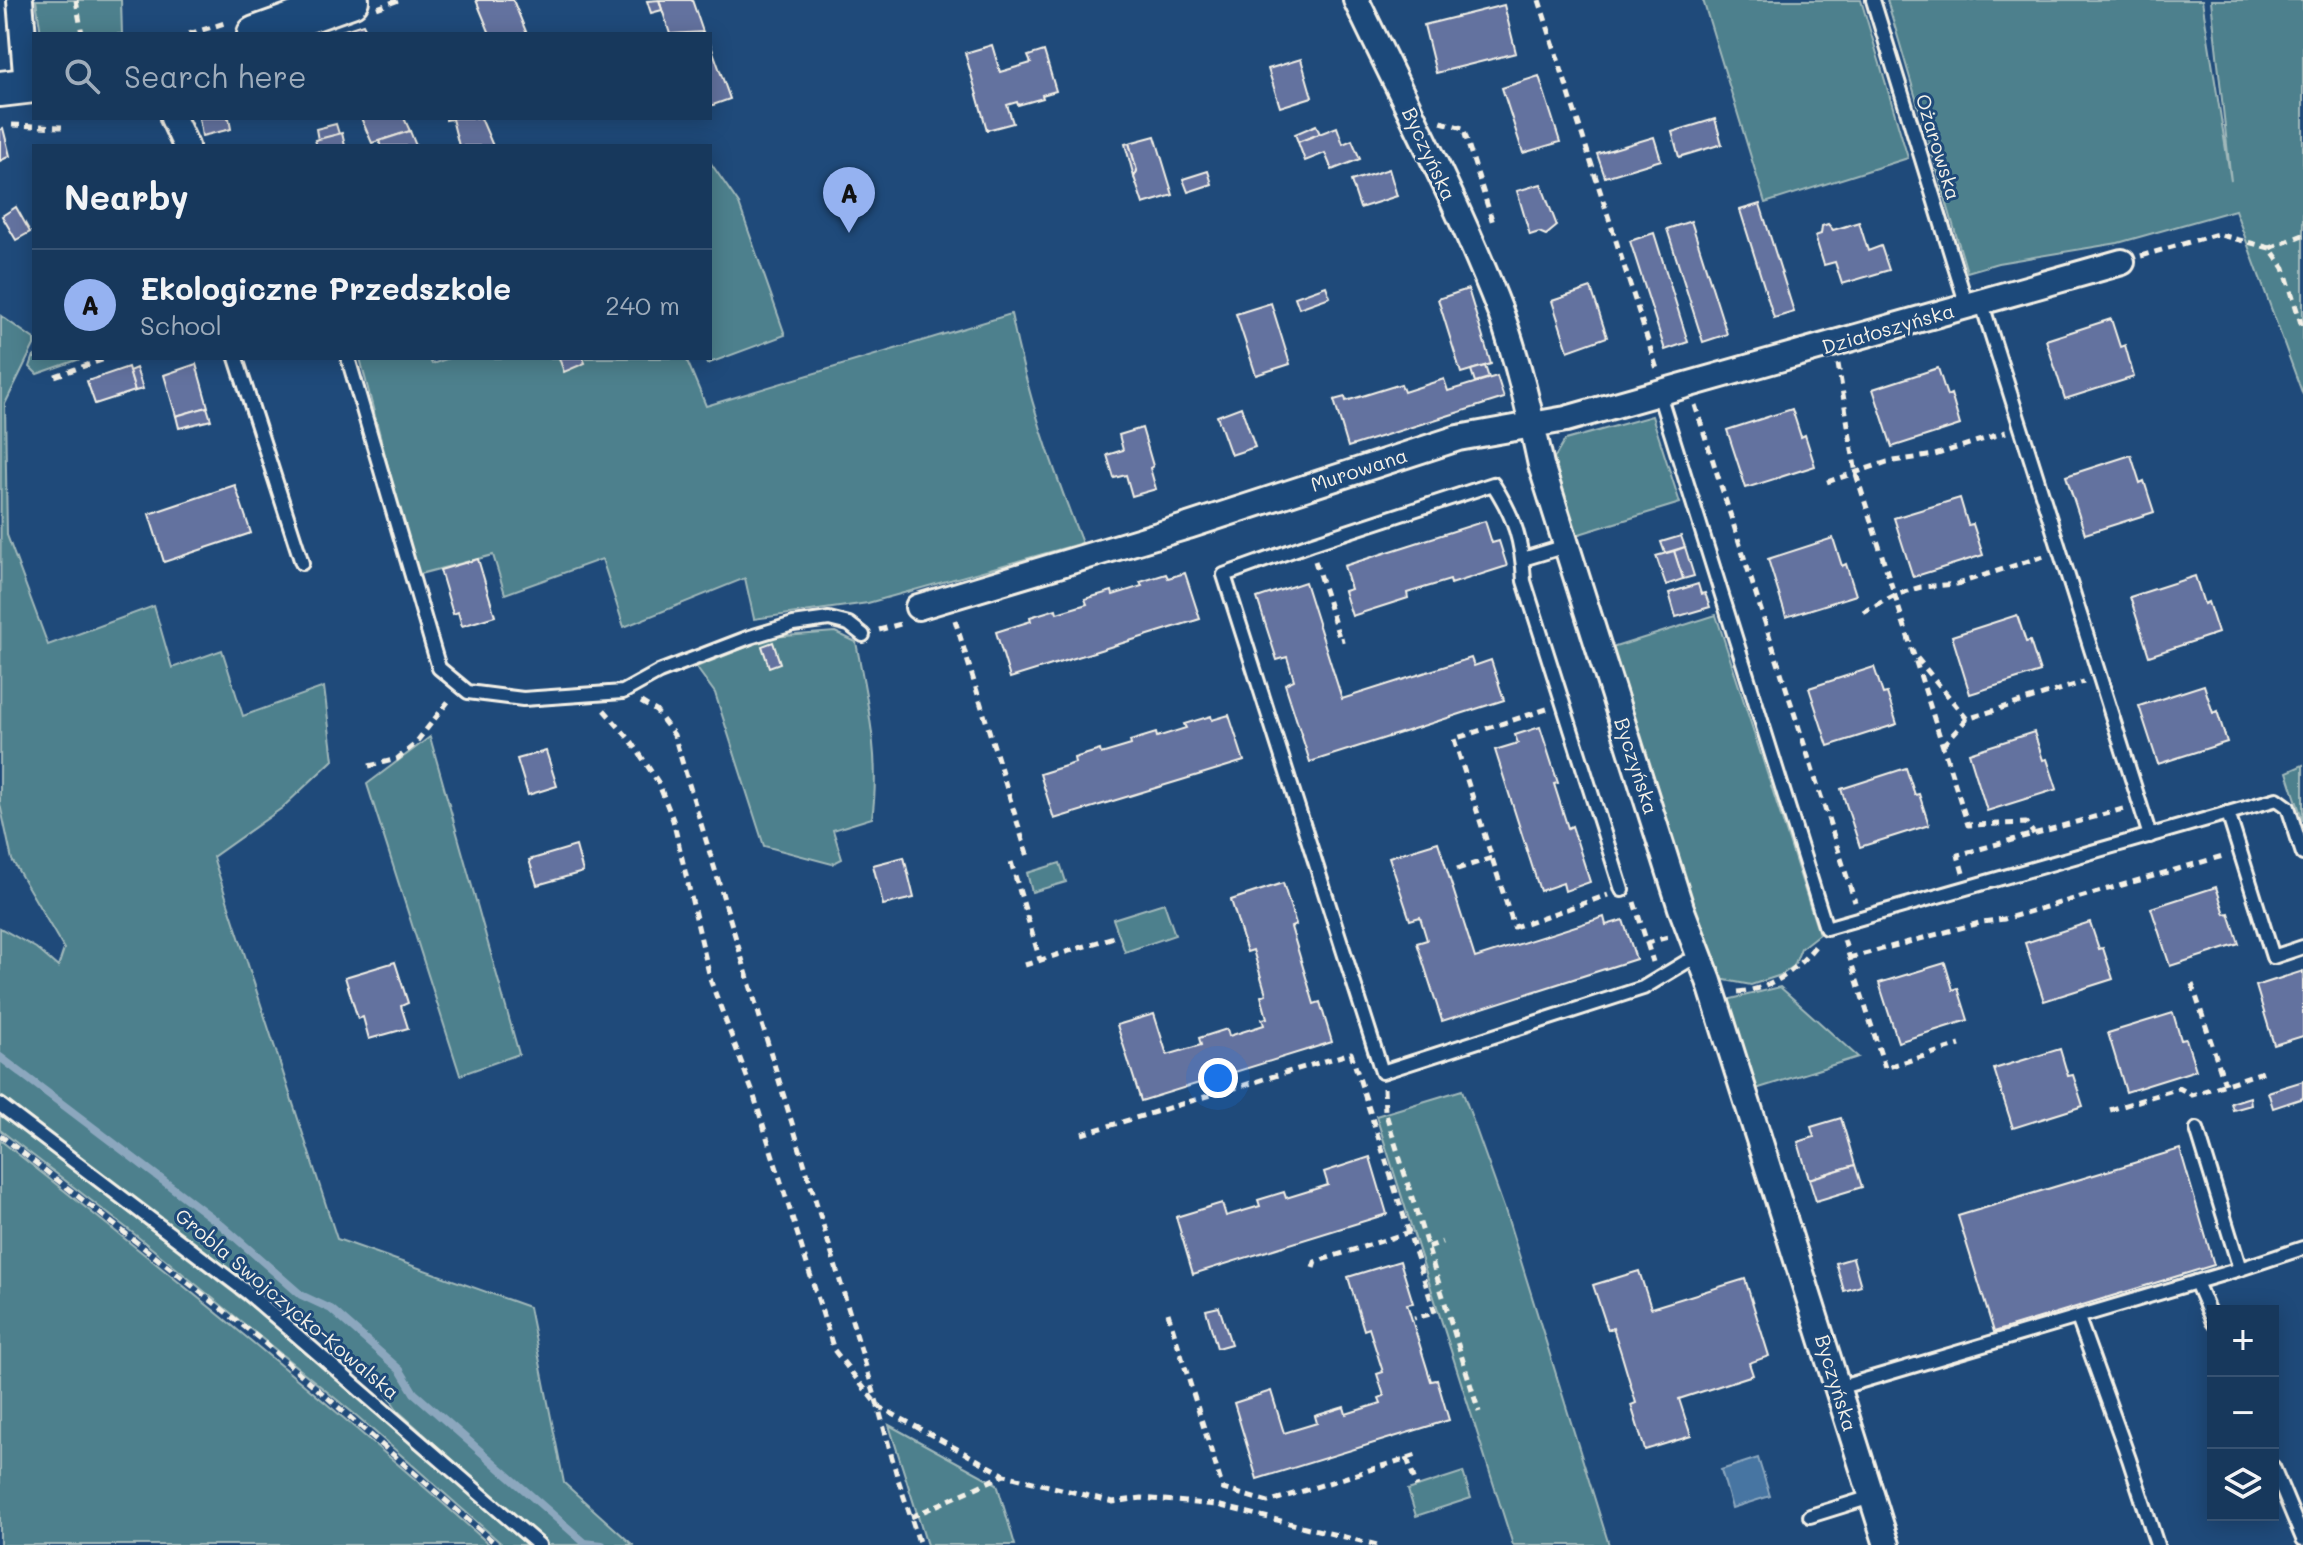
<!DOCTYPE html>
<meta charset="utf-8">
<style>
body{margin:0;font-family:Mali,sans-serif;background:#203f62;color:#f1f3f6}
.controls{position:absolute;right:24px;bottom:24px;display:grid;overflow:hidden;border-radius:0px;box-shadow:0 4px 20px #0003}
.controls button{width:72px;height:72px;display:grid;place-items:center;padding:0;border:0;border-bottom:2px solid #365272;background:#17385c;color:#f1f3f6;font:40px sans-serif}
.you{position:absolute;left:1218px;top:1078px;width:28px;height:28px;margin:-20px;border:6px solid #fff;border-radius:50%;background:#1a73e8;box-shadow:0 0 0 12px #1a73e833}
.badge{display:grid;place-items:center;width:52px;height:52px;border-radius:50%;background:#95b2f1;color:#111;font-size:26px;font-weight:700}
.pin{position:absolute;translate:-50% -66px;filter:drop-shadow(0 2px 4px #0008)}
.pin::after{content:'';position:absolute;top:42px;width:28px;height:24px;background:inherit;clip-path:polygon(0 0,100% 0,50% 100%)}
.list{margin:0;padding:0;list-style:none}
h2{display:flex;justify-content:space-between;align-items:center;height:104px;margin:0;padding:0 32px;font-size:34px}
h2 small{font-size:26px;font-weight:400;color:#9eacbb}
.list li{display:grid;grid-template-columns:52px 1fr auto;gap:24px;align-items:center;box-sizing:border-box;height:112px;padding:0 32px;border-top:2px solid #365272}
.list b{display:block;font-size:30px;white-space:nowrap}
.list p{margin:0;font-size:26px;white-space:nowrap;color:#9eacbb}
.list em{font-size:26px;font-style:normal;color:#9eacbb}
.icon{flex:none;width:44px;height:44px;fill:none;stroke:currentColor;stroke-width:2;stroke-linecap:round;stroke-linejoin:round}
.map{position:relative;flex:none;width:2303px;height:1545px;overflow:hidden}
.search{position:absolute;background:#17385c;box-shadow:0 4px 20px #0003;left:32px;top:32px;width:680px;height:88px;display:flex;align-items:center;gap:20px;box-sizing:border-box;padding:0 28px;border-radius:0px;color:#9eacbb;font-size:30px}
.panel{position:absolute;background:#17385c;box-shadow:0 4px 20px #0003;left:32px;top:144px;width:680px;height:216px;border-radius:0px}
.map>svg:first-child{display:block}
.green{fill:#4d808d;stroke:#a0b8ba;stroke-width:2}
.water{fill:#4675a2;stroke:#8ca7be;stroke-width:2}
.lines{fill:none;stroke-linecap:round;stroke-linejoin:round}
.stream{stroke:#8ca7be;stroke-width:8}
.building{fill:#63729f;stroke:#f4f1e8;stroke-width:2}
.lane-casing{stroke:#f4f1e8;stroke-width:18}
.street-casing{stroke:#f4f1e8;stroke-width:30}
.secondary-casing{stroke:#f4f1e8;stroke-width:40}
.path{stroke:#f4f1e8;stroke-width:5;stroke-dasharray:8 6;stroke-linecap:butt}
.lane{stroke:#1f4a7a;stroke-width:12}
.street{stroke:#1f4a7a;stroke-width:24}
.secondary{stroke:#1f4a7a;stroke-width:34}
.labels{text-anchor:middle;stroke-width:6;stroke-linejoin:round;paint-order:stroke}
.street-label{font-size:20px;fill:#f4f1e8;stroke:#1f4a7a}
</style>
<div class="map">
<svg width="2303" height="1545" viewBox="0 0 2303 1545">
<rect width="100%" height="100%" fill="#1f4a7a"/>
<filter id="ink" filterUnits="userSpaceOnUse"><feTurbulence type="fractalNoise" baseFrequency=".0125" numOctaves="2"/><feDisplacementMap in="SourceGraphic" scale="16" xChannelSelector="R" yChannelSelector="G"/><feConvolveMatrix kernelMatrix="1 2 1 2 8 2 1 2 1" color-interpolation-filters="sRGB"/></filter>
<g filter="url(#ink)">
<g class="green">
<path d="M36,0H121L122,34H41Z"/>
<path d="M1703,0H1861L1908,158L1765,203Z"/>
<path d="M1887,0H2202L2231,181L2211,0H2303V395L2235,210L2118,243L1998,263L1967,272Z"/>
<path d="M710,162L739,204L785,335L707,364L704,358H710Z"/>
<path d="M1011,314C1027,395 1052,467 1082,543L868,603L754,619L745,578L624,627L602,559L505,594L493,555L416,575L360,358H429L432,364L449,358H686L706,406Z"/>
<path d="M1,316L34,339V345L5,404L7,535L48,645L154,606L172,668L222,650L243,716L324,687L333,760L282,808L213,857L337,1239L529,1307L564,1483L633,1545H548L398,1411L382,1387L314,1329L282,1316L254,1290L0,1095V928L36,948L58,967L64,949L12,860L0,804Z"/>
<path d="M34,355V358H83L37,374L30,367Z"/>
<path d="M1652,416L1680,503L1576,535L1552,462L1565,440Z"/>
<path d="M1716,615L1819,934L1801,948L1794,966L1781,975L1751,985L1720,979L1692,905L1612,648Z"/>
<path d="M835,632L856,642C867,699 881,760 872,818L833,830L842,859L832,864L764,846L715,693L696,667L772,637Z"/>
<path d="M430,737L519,1054L460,1075L367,784Z"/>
<path d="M2303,765V821L2287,772Z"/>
<path d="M1060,863L1066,882L1032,892L1027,873Z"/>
<path d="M1164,903L1175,935L1125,952L1113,919Z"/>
<path d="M1780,987L1858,1057L1756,1089L1727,1000Z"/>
<path d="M1462,1090L1506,1213L1609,1545H1513L1376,1116Z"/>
<path d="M0,1114L281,1329L528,1545H503L358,1417L133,1233L0,1130Z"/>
<path d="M0,1140C167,1271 332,1404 490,1545H0Z"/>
<path d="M889,1425L997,1484L1015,1545H927Z"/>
<path d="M1463,1472L1471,1498L1416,1516L1408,1490Z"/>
</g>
<path class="water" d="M1758,1458L1770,1496L1732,1508L1721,1470Z"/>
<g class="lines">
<path class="stream" d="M0,1057L219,1223L301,1295L331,1309L400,1370L414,1393L585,1543L602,1545"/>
</g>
<g class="building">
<path d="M476,0H513L527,34H490Z"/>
<path d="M659,0H692L703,32L670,34Z"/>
<path d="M659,0L662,10L651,13L647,1Z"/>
<path d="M1504,5L1516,53L1436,73L1424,25Z"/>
<path d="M363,24L368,34H332Z"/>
<path d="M710,43L730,99L710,106Z"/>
<path d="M992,45L1000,72L1031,63L1028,56L1044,51L1056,91L1042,95L1043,98L1018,105L1017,102L1007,105L1013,123L987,130L965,53Z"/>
<path d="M1301,59L1312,97L1280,107L1268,69Z"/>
<path d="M1539,76L1560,142L1523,153L1502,88Z"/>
<path d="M199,118H229L231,129L202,136Z"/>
<path d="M361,118H404L410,131L372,143Z"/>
<path d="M446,118H481L493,146H459L452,119L446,120Z"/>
<path d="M1715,119L1722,144L1679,157L1672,132Z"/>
<path d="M336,124L339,134L318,140L316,129Z"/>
<path d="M1316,125L1320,134L1298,142L1295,134Z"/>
<path d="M1337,127L1343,144L1352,140L1360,159L1332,170L1325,153L1305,161L1298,142Z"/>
<path d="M3,128L10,156L0,161V130Z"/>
<path d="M410,131L416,146H381L379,141Z"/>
<path d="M342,133L345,146H317L315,140Z"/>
<path d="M1155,136L1173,195L1143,204L1134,177L1137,171L1129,143Z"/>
<path d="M1654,137L1661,160L1605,177L1597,154Z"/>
<path d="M1129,143L1137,171L1134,177L1125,144Z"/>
<path d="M1389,169L1397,196L1360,208L1351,181Z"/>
<path d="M1208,171L1212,184L1188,192L1183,179Z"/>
<path d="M1541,184L1557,226L1546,235L1539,232L1530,235L1517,191Z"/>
<path d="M1760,204L1794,312L1774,318L1740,210Z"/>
<path d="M16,207L30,232L16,240L2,216Z"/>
<path d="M1691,221L1727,334L1703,342L1667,229Z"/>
<path d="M1859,222L1868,251L1881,246L1889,270L1842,284L1835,262L1824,265L1815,236L1821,234L1822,226L1828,224L1833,230Z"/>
<path d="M1654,233L1688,342L1665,350L1630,241Z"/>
<path d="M1326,286L1330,297L1299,308L1295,297Z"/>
<path d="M1591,288L1607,337L1568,351L1552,301Z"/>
<path d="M1468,289L1491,364L1461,373L1438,299Z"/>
<path d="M1271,303L1290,364L1256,375L1236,314Z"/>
<path d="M2111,319L2120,347L2125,345L2134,377L2065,399L2046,340Z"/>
<path d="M559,358H583L585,363L564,372Z"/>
<path d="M196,364L208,407L176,416L164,375Z"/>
<path d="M1485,366L1489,378L1475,382L1471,370Z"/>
<path d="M128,367L135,391L95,404L87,381Z"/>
<path d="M136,368L143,389L135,391L129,371Z"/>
<path d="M1938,368L1947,396L1951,394L1960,425L1892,447L1873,389Z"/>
<path d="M1497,376L1504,398L1348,447L1334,400L1345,397L1346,401L1401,384L1404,392L1444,379L1448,391Z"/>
<path d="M207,407L211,420L179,428L176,416Z"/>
<path d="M1241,407L1255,447L1231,455L1217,416Z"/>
<path d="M1792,409L1801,437L1805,435L1815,466L1746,488L1727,430Z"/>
<path d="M1142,428L1153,466L1150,468L1156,489L1132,496L1126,475L1114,478L1107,455L1123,450L1119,435Z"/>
<path d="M2131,455L2140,483L2144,481L2154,512L2085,534L2066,476Z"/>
<path d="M235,485L251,533L164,562L149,514Z"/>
<path d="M1960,498L1968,525L1973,524L1983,555L1913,577L1894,518Z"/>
<path d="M1485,521L1492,543L1499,541L1507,566L1451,584L1450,580L1407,593L1408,598L1352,616L1344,591L1351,589L1344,566Z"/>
<path d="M1681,536L1685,547L1665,553L1661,542Z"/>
<path d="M1833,538L1842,566L1846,564L1856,595L1786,617L1768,559Z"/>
<path d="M1685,547L1694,576L1683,579L1674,551Z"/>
<path d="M1674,551L1683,579L1666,585L1656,556Z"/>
<path d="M478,559L495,616L462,626L458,612L453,614L440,570Z"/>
<path d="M1185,573L1200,619L1010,678L996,632L1031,621L1030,617L1056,609L1057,613L1087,604L1085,599L1112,591L1113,595L1142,586L1140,582L1166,574L1168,578Z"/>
<path d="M2195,576L2204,604L2208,602L2218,633L2149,656L2130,597Z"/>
<path d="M1305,582L1342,699L1471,658L1474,666L1491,660L1504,700L1310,762L1285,684L1294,680L1287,657L1277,660L1257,598Z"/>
<path d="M1698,584L1701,594L1705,593L1710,607L1676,617L1669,593Z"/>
<path d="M2017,615L2026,642L2030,641L2040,672L1970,694L1952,636Z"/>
<path d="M773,642L780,663L769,667L762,646Z"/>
<path d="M1874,667L1883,694L1887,693L1897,724L1828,746L1809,688Z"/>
<path d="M2204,685L2213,713L2217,711L2227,742L2158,764L2139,706Z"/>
<path d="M1229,715L1244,761L1054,819L1040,774L1075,763L1074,758L1100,750L1101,754L1131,745L1130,741L1156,733L1157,737L1186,728L1184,724L1211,716L1212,720Z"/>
<path d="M1540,727L1558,783L1554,784L1568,828L1572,826L1590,882L1565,891L1563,883L1540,891L1495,750L1518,743L1515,735Z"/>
<path d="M2034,732L2043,760L2047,759L2057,789L1987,811L1969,753Z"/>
<path d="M546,751L557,786L528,795L517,759Z"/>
<path d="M1906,768L1915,795L1919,794L1929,825L1860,847L1841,789Z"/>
<path d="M1438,842L1475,958L1604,917L1606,925L1623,920L1636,959L1442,1021L1417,943L1427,940L1420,917L1410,920L1389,857Z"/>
<path d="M576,846L583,872L537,885L529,860Z"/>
<path d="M904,857L914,898L883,905L873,865Z"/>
<path d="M1283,883L1296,925L1291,927L1314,1004L1320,1002L1332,1042L1141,1101L1117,1025L1154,1014L1167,1055L1201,1045L1199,1038L1227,1029L1229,1036L1264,1025L1262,1019L1267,1018L1261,996L1266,994L1253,950L1247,952L1231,900Z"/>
<path d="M2216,887L2225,914L2229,913L2239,944L2170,966L2151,908Z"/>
<path d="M2090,922L2099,949L2103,948L2113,979L2044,1001L2025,943Z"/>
<path d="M395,962L408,1003L401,1006L408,1028L369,1039L363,1017L358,1019L345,977Z"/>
<path d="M1945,963L1953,990L1958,988L1968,1020L1898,1042L1879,983Z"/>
<path d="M2303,971V1036L2274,1045L2256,986Z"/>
<path d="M2173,1013L2181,1040L2186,1039L2196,1070L2126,1092L2108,1033Z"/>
<path d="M2060,1049L2068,1076L2073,1075L2083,1106L2013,1128L1994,1069Z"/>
<path d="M2303,1081V1098L2273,1108L2268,1092Z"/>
<path d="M2250,1097L2251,1105L2233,1110L2231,1103Z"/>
<path d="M1841,1118L1855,1165L1809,1179L1798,1142L1814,1137L1811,1127Z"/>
<path d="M2180,1149L2214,1265L1994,1332L1958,1216Z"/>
<path d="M1370,1157L1387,1214L1193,1274L1176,1217L1222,1203L1226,1216L1260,1206L1258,1200L1284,1192L1286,1198L1328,1185L1324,1172Z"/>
<path d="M1855,1165L1862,1187L1816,1201L1809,1179Z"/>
<path d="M1853,1258L1861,1286L1844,1291L1836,1263Z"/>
<path d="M1400,1261L1413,1303L1407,1304L1431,1381L1437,1380L1449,1420L1257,1479L1234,1403L1271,1391L1284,1433L1317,1423L1315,1416L1344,1407L1346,1414L1381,1403L1379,1398L1384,1396L1377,1374L1383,1372L1369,1328L1364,1330L1348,1277Z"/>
<path d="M1639,1271L1651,1308L1745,1279L1769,1356L1749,1363L1753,1375L1679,1399L1691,1436L1645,1450L1631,1405L1636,1403L1622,1356L1613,1328L1608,1330L1593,1285Z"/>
<path d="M1219,1307L1231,1344L1217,1348L1206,1310Z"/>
</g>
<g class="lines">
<defs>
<g id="lane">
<path d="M1873,0L1967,306"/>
<path d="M1981,301L2150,836"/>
<path d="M236,358L302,563"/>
<path d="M348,358L439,668L468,692L523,699L623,692L659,672L750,637L793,624L829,619L849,624L863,635"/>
<path d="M1659,394L1826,928L2277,799L2288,807L2303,854"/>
<path d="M1523,559L1566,546"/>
<path d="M2228,813L2273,957L2303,947"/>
<path d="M1622,890L1524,581C1522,541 1515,518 1493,484L1310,544L1224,575L1382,1072L1643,988L1686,962L1699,958"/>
<path d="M0,1105L248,1293L539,1545"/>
<path d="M2240,1269L2303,1248"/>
<path d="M2196,1282L2213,1322"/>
<path d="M2078,1318L2129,1459L2157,1545"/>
<path d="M1838,1388L2240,1269L2197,1129"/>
<path d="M2273,1467L2303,1539"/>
<path d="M1810,1516L1871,1497"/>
</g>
<g id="street">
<path d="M20,0L27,86"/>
<path d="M1356,0C1405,103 1459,205 1500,311C1518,360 1530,414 1541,465L1681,908L1709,981L1887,1545"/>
<path d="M173,118L186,146"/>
<path d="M918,607L1188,526L1458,438L1566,419L2122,262"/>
</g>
<g id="secondary">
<path d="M255,34L351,0"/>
<path d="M0,89L34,85"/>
</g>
</defs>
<use href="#lane" class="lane-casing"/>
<use href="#street" class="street-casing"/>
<use href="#secondary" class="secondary-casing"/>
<g class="path">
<path d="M76,0L82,34"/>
<path d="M1539,0L1657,369"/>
<path d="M377,8L399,0"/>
<path d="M189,34L228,22"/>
<path d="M1441,122L1463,128L1493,223"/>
<path d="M12,125L62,127"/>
<path d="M2270,248L2303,235"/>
<path d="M2141,256L2217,234L2270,248L2284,268L2303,330"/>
<path d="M1838,364L1856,474L1968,825L2026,823L2034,834"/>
<path d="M55,376L108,358"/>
<path d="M1695,405L1855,902"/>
<path d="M1827,482L1887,462L1935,455L2006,432"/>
<path d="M1315,561L1340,640L1344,639"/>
<path d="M1863,612L1895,595L1921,587L1957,584L2044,556"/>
<path d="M955,620L1028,857"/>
<path d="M879,630L904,623"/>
<path d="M1917,658L1967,719"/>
<path d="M641,702L656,711L674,735L878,1406L897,1476L920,1545"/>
<path d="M1547,709L1454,739L1514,927L1608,895"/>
<path d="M604,710L632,742L658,782L673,820L711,982L753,1093L834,1350L878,1406L1005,1475L1113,1502L1142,1498L1217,1505L1377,1545"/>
<path d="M1943,745L1967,719L2084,682"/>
<path d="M369,766L397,759L414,745L451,698"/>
<path d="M1011,862L1040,960"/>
<path d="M1457,869L1492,858"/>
<path d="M1963,873L1958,855L2123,809"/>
<path d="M1634,902L1647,943L1668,937"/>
<path d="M1844,940L1885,1068L1960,1045"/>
<path d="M1647,943L1653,962"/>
<path d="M1849,958L1983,922L2004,919L2223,856"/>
<path d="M1025,965L1117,936"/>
<path d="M2192,984L2225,1084"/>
<path d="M1738,992C1774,989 1796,970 1818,943"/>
<path d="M1384,1088L1385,1111L1479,1412"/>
<path d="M2110,1110L2179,1088L2192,1095L2266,1071"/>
<path d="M1082,1134L1351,1053L1435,1313L1414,1318"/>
<path d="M0,1135L260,1339L497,1545"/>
<path d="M1428,1247L1442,1242"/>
<path d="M1313,1268L1315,1262L1410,1232"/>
<path d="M1168,1313L1223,1489L1268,1502L1420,1454"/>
<path d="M1407,1458L1417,1487"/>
<path d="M911,1517L1004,1475"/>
</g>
<use href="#lane" class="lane"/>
<use href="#street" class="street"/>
<use href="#secondary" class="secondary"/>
</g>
</g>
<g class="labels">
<g class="street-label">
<text transform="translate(1938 147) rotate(73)" y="7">Ożarowska</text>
<text transform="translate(1429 154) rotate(65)" y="7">Byczyńska</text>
<text transform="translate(1888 329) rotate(-16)" y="7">Działoszyńska</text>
<text transform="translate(1359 470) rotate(-18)" y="7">Murowana</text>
<text transform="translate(1636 766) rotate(72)" y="7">Byczyńska</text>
<text transform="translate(287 1304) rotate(40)" y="7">Grobla Swojczycko-Kowalska</text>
<text transform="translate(1836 1383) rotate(73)" y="7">Byczyńska</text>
</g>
</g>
</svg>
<div class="controls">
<button>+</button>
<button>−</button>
<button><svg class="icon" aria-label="layers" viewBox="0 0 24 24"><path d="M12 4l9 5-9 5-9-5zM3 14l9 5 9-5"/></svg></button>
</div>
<div class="you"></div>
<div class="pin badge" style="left:849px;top:233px">A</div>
<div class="search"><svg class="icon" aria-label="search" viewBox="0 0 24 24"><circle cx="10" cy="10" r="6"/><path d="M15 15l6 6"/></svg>Search here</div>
<section class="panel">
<h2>Nearby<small></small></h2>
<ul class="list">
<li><span class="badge">A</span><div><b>Ekologiczne Przedszkole</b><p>School</p></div><em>240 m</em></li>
</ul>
</section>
</div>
